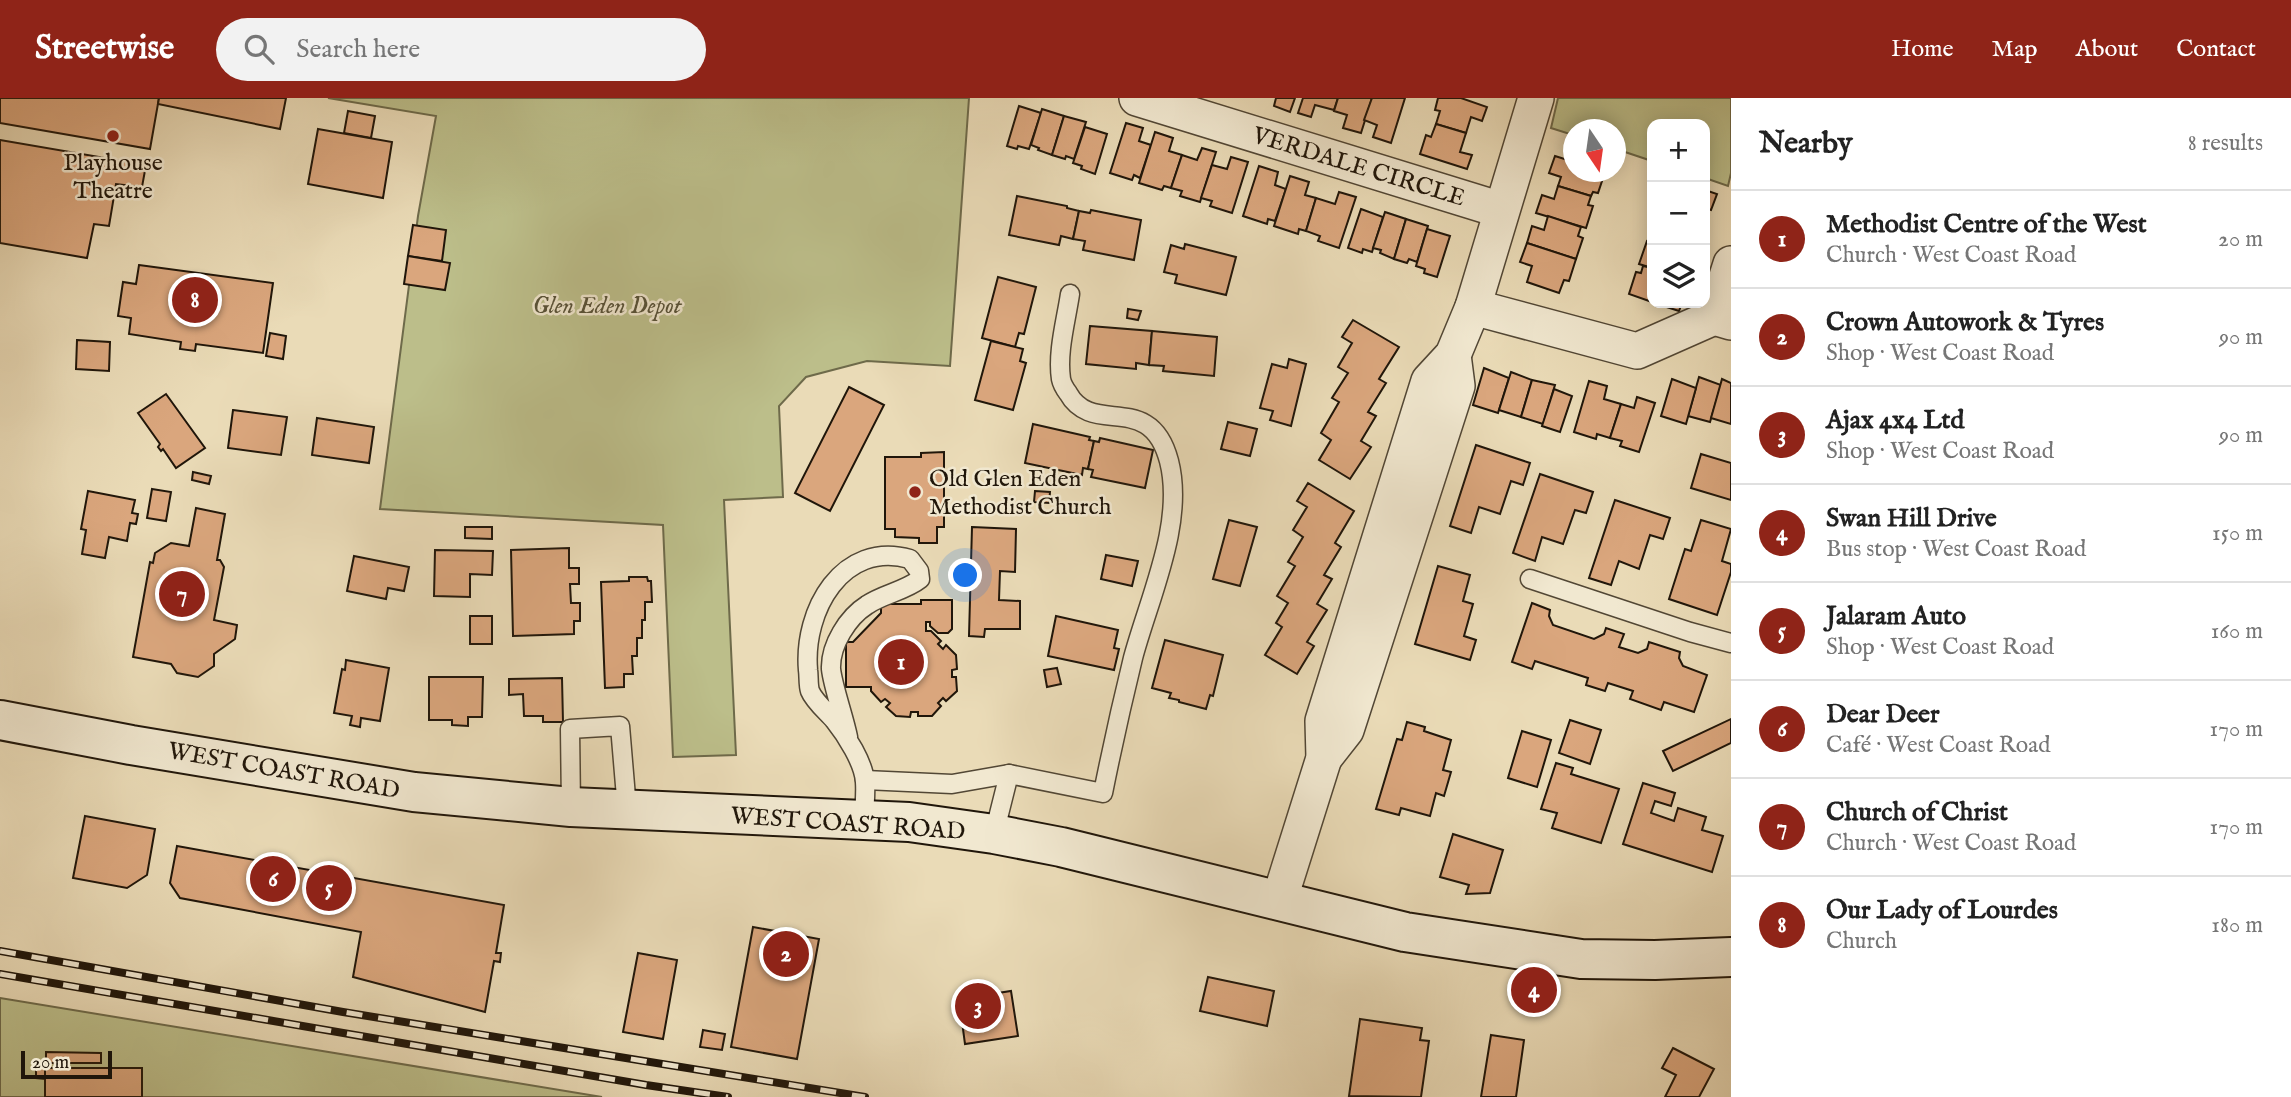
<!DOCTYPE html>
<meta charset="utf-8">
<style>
body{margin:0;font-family:"IM FELL English",serif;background:#f2f2f2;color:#222}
.controls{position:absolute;right:21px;top:21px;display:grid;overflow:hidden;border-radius:14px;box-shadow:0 4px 18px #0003}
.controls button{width:63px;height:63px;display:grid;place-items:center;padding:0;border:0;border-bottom:2px solid #e0e0e0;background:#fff;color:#222;font:35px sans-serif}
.compass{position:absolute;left:1563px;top:21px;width:63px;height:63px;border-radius:50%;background:#fff;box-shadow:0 4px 18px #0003;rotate:167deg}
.scale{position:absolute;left:21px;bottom:18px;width:91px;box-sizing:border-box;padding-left:7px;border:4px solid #20160a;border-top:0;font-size:19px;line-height:24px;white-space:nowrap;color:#20160a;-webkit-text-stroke:5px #f1e8d0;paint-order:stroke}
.you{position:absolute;left:966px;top:478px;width:24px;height:24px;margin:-18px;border:5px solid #fff;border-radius:50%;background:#1a73e8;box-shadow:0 0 0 10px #1a73e833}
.badge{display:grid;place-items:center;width:46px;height:46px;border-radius:50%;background:#8f2418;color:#fff;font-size:23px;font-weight:700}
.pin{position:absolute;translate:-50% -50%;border:4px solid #fff;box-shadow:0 2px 7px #0006}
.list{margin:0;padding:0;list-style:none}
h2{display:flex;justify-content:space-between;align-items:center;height:91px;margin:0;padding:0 28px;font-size:30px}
h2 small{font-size:23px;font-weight:400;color:#767676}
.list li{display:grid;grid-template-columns:46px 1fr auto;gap:21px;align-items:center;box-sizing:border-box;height:98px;padding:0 28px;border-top:2px solid #e0e0e0}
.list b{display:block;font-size:26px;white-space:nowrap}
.list p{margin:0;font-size:23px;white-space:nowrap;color:#767676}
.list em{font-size:23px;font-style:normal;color:#767676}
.icon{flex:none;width:38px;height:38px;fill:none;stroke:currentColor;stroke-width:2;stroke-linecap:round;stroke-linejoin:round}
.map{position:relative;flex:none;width:1731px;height:999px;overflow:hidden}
header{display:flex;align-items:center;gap:42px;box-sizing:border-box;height:98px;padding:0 35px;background:#8f2418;color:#fff}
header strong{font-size:33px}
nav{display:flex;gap:38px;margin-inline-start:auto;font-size:24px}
.search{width:490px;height:63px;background:#f2f2f2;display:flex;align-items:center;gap:18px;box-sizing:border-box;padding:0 24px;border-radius:38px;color:#767676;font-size:26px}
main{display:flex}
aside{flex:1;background:#fff}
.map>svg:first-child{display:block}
.green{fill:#bcbe8a;stroke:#6e6a4a;stroke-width:2}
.building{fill:#daa67d;stroke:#20160a;stroke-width:2}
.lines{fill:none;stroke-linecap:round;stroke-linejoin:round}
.lane-casing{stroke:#524735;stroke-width:21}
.street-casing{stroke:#524735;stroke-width:38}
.secondary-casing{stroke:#20160a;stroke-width:42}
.lane{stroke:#f1e8d0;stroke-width:18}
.street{stroke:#f1e8d0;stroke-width:35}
.secondary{stroke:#f1e8d0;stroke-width:38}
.rail-casing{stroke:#20160a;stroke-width:8}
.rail{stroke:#f1e8d0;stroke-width:5;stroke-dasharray:16;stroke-linecap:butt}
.poi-dot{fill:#8f2418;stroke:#f1e8d0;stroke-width:2.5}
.labels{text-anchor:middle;stroke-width:5;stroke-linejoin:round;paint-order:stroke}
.poi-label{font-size:24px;fill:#20160a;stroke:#f1e8d0}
.street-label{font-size:24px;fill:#20160a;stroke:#f1e8d0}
.park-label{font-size:24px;font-style:italic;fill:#575137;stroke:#f1e8d0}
</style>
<header>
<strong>Streetwise</strong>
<div class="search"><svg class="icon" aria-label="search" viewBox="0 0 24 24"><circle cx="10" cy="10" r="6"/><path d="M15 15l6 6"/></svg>Search here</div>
<nav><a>Home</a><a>Map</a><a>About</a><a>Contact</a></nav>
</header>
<main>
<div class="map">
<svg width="1731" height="999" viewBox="0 0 1731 999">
<rect width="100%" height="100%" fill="#eadbb7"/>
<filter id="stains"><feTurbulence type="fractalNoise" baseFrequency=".00286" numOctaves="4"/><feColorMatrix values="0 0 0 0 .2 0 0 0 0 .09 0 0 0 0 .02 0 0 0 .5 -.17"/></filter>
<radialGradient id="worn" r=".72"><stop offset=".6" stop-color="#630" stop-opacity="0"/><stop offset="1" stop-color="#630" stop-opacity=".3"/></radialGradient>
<g class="green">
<path d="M328,0H969L950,268L867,263L806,279L779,308L783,399L724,402L736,657L673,659L663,427L380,411L418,118L436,18Z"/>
<path d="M1558,0H1731V75L1728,88L1705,80V26H1652V63L1616,51V32H1574L1573,37L1551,30Z"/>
<path d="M0,900L602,999H0Z"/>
</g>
<g class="building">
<path d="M0,0H159L150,51L0,25Z"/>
<path d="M159,0H286L280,31L158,6Z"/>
<path d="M1276,0H1295L1290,14L1274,8Z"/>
<path d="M1303,0H1338L1334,12L1315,7L1311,19L1298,15Z"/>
<path d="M1338,0H1372L1361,35L1343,30L1347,17L1334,13Z"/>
<path d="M1372,0H1405L1391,45L1373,39L1377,27L1364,22Z"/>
<path d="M1438,0H1461L1487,9L1482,23L1471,19L1466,35L1436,26L1440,13L1435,12Z"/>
<path d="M1019,8L1041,15L1029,51L1018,48L1017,51L1007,48Z"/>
<path d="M1042,11L1064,18L1052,57L1038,52L1039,50L1031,47Z"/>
<path d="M348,13L375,18L371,40L344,35Z"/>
<path d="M1064,18L1086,24L1074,61L1066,58L1065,61L1052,57Z"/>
<path d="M1126,25L1143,30L1139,43L1151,47L1140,80L1134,77L1132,82L1110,75Z"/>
<path d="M1436,26L1466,35L1460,54L1472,57L1467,71L1420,56L1426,37L1431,39Z"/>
<path d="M1085,29L1107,36L1095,76L1081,71L1082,68L1073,65Z"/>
<path d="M318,31L392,44L383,100L308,86Z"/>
<path d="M1155,34L1173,40L1169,53L1182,57L1171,90L1164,88L1162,92L1139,85Z"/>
<path d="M0,42L146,67L142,89L116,86L109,128L94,126L87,160L0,145Z"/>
<path d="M1202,50L1216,54L1200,104L1180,98L1182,93L1171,90L1182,57L1197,62Z"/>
<path d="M1555,58L1574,64V74H1605L1598,95L1593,94L1591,98L1558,88L1561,79L1549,75Z"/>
<path d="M1231,59L1248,64L1232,115L1210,108L1212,103L1201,100L1212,67L1227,71Z"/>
<path d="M1259,68L1278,74L1275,87L1286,91L1275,123L1268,121L1267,126L1243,118Z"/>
<path d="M1290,78L1309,84L1305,97L1316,100L1306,133L1299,131L1298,136L1274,128Z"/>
<path d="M1558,88L1591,98L1588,107L1593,108L1586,130L1536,115L1542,97L1554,101Z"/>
<path d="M1705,92L1717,96L1711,112L1705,110Z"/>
<path d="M1339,94L1356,99L1339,150L1318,143L1320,138L1306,133L1316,100L1335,106Z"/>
<path d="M1017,98L1067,108V110L1079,113L1073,141L1061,138L1059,147L1009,137Z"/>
<path d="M1361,111L1383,119L1372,154L1363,151L1362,155L1348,150Z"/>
<path d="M1091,112L1141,122L1134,162L1083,152L1085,143L1073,141L1079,113L1090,115Z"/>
<path d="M1385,114L1406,121L1394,161L1380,155L1381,152L1373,150Z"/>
<path d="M1548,118L1581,129L1578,138L1583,140L1576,161L1527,145L1532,128L1544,132Z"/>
<path d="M1406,121L1428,128L1417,164L1409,161L1407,165L1394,161Z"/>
<path d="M413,127L446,132L442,163L408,158Z"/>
<path d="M1427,131L1450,138L1437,179L1424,175L1425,171L1416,168Z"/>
<path d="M1652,140V170L1639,166L1647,143L1651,144Z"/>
<path d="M1527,145L1576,161L1569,183L1564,182L1559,195L1527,184L1532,168L1520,164Z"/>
<path d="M1185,146L1236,159L1226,197L1175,185L1177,177L1164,174L1171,147L1184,151Z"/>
<path d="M408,158L450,165L445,192L404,186Z"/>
<path d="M139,167L273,185L263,255L196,246L195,253L180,251L181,244L129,236L131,220L118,218L123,184L136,186Z"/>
<path d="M1643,168L1652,170V204L1629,196L1636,174L1641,175Z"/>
<path d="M998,179L1036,189L1024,236L1019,235L1015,249L982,240Z"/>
<path d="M1654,205H1682L1679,213Z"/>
<path d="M1128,211L1141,213L1138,222L1127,220Z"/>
<path d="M1353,222L1399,249L1379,281L1386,285L1368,314L1376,318L1361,343L1371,349L1350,381L1319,362L1331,342L1321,335L1339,304L1332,300L1348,275L1338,269L1352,245L1342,239Z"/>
<path d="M1090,228L1152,233L1149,267L1136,265V271L1086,266Z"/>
<path d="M1152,233L1217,239L1214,278L1163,273L1164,268L1149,267Z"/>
<path d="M270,235L286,238L283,261L266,258Z"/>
<path d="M77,242L110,244L109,273L76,271Z"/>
<path d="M991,243L1023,251L1020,263L1026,265L1013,312L975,302Z"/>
<path d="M1289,261L1306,266L1291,328L1270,322L1273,313L1260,310L1272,266L1287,270Z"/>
<path d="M1484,270L1509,280L1498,315L1473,307Z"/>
<path d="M1511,274L1532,282L1521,319L1499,312Z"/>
<path d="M1699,279L1721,287L1710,324L1688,318Z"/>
<path d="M1672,281L1696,290L1686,326L1661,318Z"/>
<path d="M1722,281L1731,285V326L1711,320Z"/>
<path d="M1532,282L1555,287L1543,326L1521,319Z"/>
<path d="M1589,283L1607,288L1604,301L1621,306L1610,340L1597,336L1596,341L1574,334Z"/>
<path d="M849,289L884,307L830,413L795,395Z"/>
<path d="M1554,291L1572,298L1560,334L1542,328Z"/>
<path d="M166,296L205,350L176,370L163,351L161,353L158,349L160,346L138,315Z"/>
<path d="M1637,299L1655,305L1639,354L1620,348L1622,343L1610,340L1621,306L1634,310Z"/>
<path d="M233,312L287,319L281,357L228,350Z"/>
<path d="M317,320L374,329L369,365L312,357Z"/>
<path d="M1228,324L1257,331L1250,358L1221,351Z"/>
<path d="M1033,326L1090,339L1089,342L1094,343L1088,371L1083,370L1082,377L1025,365Z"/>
<path d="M1100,340L1153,352L1145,390L1091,379L1093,372L1088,371L1094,343L1099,344Z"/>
<path d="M1476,347L1530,365L1523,387L1511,383L1500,416L1479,409L1471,435L1450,428Z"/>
<path d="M944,354V429H937V445H919V440L895,439V431H885V359H921V355Z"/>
<path d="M1701,356L1731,365V402L1691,390Z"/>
<path d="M193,374L211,378L209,386L192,382Z"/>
<path d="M1540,376L1593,394L1586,415L1575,412L1563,446L1542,439L1535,463L1513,455Z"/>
<path d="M1308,385L1354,413L1335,445L1341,449L1324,477L1332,481L1317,506L1327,512L1307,544L1314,548L1297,576L1265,557L1282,529L1276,525L1288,505L1277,498L1295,468L1288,464L1303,439L1293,432L1307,409L1297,403Z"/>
<path d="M152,391L171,394L166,423L147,420Z"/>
<path d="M88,393L135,402L132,415L138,416L136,426L130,425L127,443L109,439L105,460L82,456L86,432L81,431Z"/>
<path d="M1035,393L1050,394L1049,405L1034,404Z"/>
<path d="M1615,402L1670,420L1663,441L1650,437L1639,471L1619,463L1611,487L1589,480Z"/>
<path d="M196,410L225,416L217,462H220L224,469L214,522L237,527L235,541L214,556V568L198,579L177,575L171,566L133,559L150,464L153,465L155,455L171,445L189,448Z"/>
<path d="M1229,422L1257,429L1240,488L1213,481Z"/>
<path d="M1701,422L1731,431L1722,463L1731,466V474L1717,517L1669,501L1685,451L1691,453Z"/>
<path d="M465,429H492V441L465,440Z"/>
<path d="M972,429L1016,431L1015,474L1000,473L999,502L1020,503V531H985L984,539L969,538Z"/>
<path d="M569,450V470H579V486H570L571,505H580V523H574V536L513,538L511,452Z"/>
<path d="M435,452L493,453L492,477L470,476V499L434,498Z"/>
<path d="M1106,457L1138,463L1132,488L1101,481Z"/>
<path d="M354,458L409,469L404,493L388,490L386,501L347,493Z"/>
<path d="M1438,468L1470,477L1463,503L1473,506L1464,538L1476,542L1470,562L1415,546Z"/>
<path d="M629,479H647L648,483H651L652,504H645V522H642V540H637V558H632L633,576H624V589L605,590L601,484L629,483Z"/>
<path d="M921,502H952V531L948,535H938L930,528V524H926V533H931L941,543L938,546L943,551L946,547L956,557L957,571L952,572V579H956L957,593L946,603L943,600L938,605L941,608L932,618H918V614H911L910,619L896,618L886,609L890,605L885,601L881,604L871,593V589H846V544H853L881,515V506H921Z"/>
<path d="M1532,505L1550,512L1549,518L1553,527L1594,541L1604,536L1606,530L1624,536L1619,549L1638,555L1647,551L1649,544L1680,554L1679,560L1683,568L1707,577L1694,614L1664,604L1661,612L1630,601L1633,593L1608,585L1605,593L1586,587L1588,580L1535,563L1532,571L1512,564Z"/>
<rect x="470" y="518" width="22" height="28"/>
<path d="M1056,518L1118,532L1114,550L1119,551L1114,572L1048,558Z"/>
<path d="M1165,542L1223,557L1213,598L1210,597L1206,611L1179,604V602L1169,600L1171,595L1152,590Z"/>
<path d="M346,562L389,570L380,623L361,620L360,629L350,627L352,618L334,615L342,571L345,572Z"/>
<path d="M1057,570L1061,586L1047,589L1044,572Z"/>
<path d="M429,579H483L482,619H468V628L452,627V622H429Z"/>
<path d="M562,580L563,624H543V618H524L523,596L509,597V581Z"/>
<path d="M1731,621V645L1673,673L1663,653Z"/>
<path d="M1570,622L1601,632L1590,666L1559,655Z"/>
<path d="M1407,624L1425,629L1424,633L1451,642L1443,672L1451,674L1444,698L1436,695L1430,718L1401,710L1399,717L1376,711L1397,641L1402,642Z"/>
<path d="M1522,633L1551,642L1537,689L1508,680Z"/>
<path d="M1556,665L1573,670L1571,676L1619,691L1601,745L1552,730L1557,715L1541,711Z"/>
<path d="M1643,685L1675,695L1671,708L1655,703L1651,715L1674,723L1678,710L1706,719L1702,732L1723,738L1712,774L1623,746Z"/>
<path d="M85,718L155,731L147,777L127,790L73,780Z"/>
<path d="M1453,736L1503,752L1490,795L1466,796L1469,787L1440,779Z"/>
<path d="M177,748L504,807L496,855H501L500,864L494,863L485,914L353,879L361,834L180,800L170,785Z"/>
<path d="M753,829L819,841L797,961L731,949Z"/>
<path d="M638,855L677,862L663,941L623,934Z"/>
<path d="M1208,879L1274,893L1267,928L1200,913Z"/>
<path d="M1011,893L1018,938L965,946L959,901Z"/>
<path d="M1360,921L1422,930L1420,942L1429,943L1421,999L1349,998Z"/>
<path d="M703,932L725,936L722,952L700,949Z"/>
<path d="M1491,937L1524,942L1516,999H1481Z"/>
<path d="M1673,950L1714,971L1699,999H1665L1676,977L1662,970Z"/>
<path d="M46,954L101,955V965H46Z"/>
<path d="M36,970H45V981L36,980Z"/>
<rect x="45" y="970" width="97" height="29"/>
</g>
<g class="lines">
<defs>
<g id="lane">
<path d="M1530,481L1690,534L1731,545"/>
<path d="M848,639C844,619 833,589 831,571C830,547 848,519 867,507C883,496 905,493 920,481L919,473L910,461C842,442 803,513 808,572C809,578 808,587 810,593C814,603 827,614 834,622C846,637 864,665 865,684C866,697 864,710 864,722"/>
<path d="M865,682L952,686L1009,676L1103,695C1112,650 1122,605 1133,560C1149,500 1185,425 1169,363C1150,291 1093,340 1068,295C1065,291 1062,286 1061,281C1057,254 1066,223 1070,196"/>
<path d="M571,709L570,631L620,628L627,711"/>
<path d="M994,736L1009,676"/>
</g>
<g id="street">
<path d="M1137,0L1501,112"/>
<path d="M1473,209L1637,253L1714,219L1731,224"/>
<path d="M1714,219L1731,166"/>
<path d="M1324,660L1346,632L1457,288L1453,257"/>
<path d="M1279,803L1324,660L1323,623L1429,283L1453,257L1473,209L1536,0"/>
</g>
<path id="secondary" d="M0,622L131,647L414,694L571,709L909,724L994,736L1061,749L1405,834L1581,861L1655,862L1731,859"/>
</defs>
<use href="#lane" class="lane-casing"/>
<use href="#street" class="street-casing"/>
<use href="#secondary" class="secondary-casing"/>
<use href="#lane" class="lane"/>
<use href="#street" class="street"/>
<use href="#secondary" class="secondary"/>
<defs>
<g id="rail">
<path d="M0,853L343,914L865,999"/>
<path d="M0,876L646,987L728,999"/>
</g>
</defs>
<use href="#rail" class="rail-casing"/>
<use href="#rail" class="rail"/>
</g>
<g class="poi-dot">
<circle cx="113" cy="38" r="7"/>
<circle cx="915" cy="394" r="7"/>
</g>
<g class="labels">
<g class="poi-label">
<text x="113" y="72">Playhouse<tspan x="113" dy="28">Theatre</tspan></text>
<text x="929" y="388" text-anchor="start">Old Glen Eden<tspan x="929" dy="28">Methodist Church</tspan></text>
</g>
<g class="street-label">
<text transform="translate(1359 68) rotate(17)" y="8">VERDALE CIRCLE</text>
<text transform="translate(284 672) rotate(10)" y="8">WEST COAST ROAD</text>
<text transform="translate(848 725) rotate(4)" y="8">WEST COAST ROAD</text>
</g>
<g class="park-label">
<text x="607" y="215">Glen Eden Depot</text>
</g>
</g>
<rect width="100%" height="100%" filter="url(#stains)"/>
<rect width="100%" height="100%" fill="url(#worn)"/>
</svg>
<div class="controls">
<button>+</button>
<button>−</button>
<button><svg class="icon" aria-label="layers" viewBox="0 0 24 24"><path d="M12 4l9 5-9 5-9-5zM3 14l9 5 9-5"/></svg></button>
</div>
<svg class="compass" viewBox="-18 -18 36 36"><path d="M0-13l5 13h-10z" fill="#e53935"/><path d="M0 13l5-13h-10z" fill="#767676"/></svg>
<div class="scale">20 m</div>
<div class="you"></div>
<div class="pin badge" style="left:901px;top:564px">1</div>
<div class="pin badge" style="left:786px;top:856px">2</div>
<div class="pin badge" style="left:978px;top:908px">3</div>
<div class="pin badge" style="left:1534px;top:892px">4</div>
<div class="pin badge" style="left:329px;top:790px">5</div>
<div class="pin badge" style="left:273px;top:781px">6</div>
<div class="pin badge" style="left:182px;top:496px">7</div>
<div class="pin badge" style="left:195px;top:202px">8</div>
</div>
<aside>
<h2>Nearby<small>8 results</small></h2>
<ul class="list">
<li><span class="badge">1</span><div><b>Methodist Centre of the West</b><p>Church · West Coast Road</p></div><em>20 m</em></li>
<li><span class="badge">2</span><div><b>Crown Autowork &amp; Tyres</b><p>Shop · West Coast Road</p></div><em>90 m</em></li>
<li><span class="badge">3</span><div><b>Ajax 4x4 Ltd</b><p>Shop · West Coast Road</p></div><em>90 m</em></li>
<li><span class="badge">4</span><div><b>Swan Hill Drive</b><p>Bus stop · West Coast Road</p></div><em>150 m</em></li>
<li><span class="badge">5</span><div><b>Jalaram Auto</b><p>Shop · West Coast Road</p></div><em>160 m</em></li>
<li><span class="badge">6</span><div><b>Dear Deer</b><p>Café · West Coast Road</p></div><em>170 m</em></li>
<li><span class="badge">7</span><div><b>Church of Christ</b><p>Church · West Coast Road</p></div><em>170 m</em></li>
<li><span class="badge">8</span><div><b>Our Lady of Lourdes</b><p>Church</p></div><em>180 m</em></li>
</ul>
</aside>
</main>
